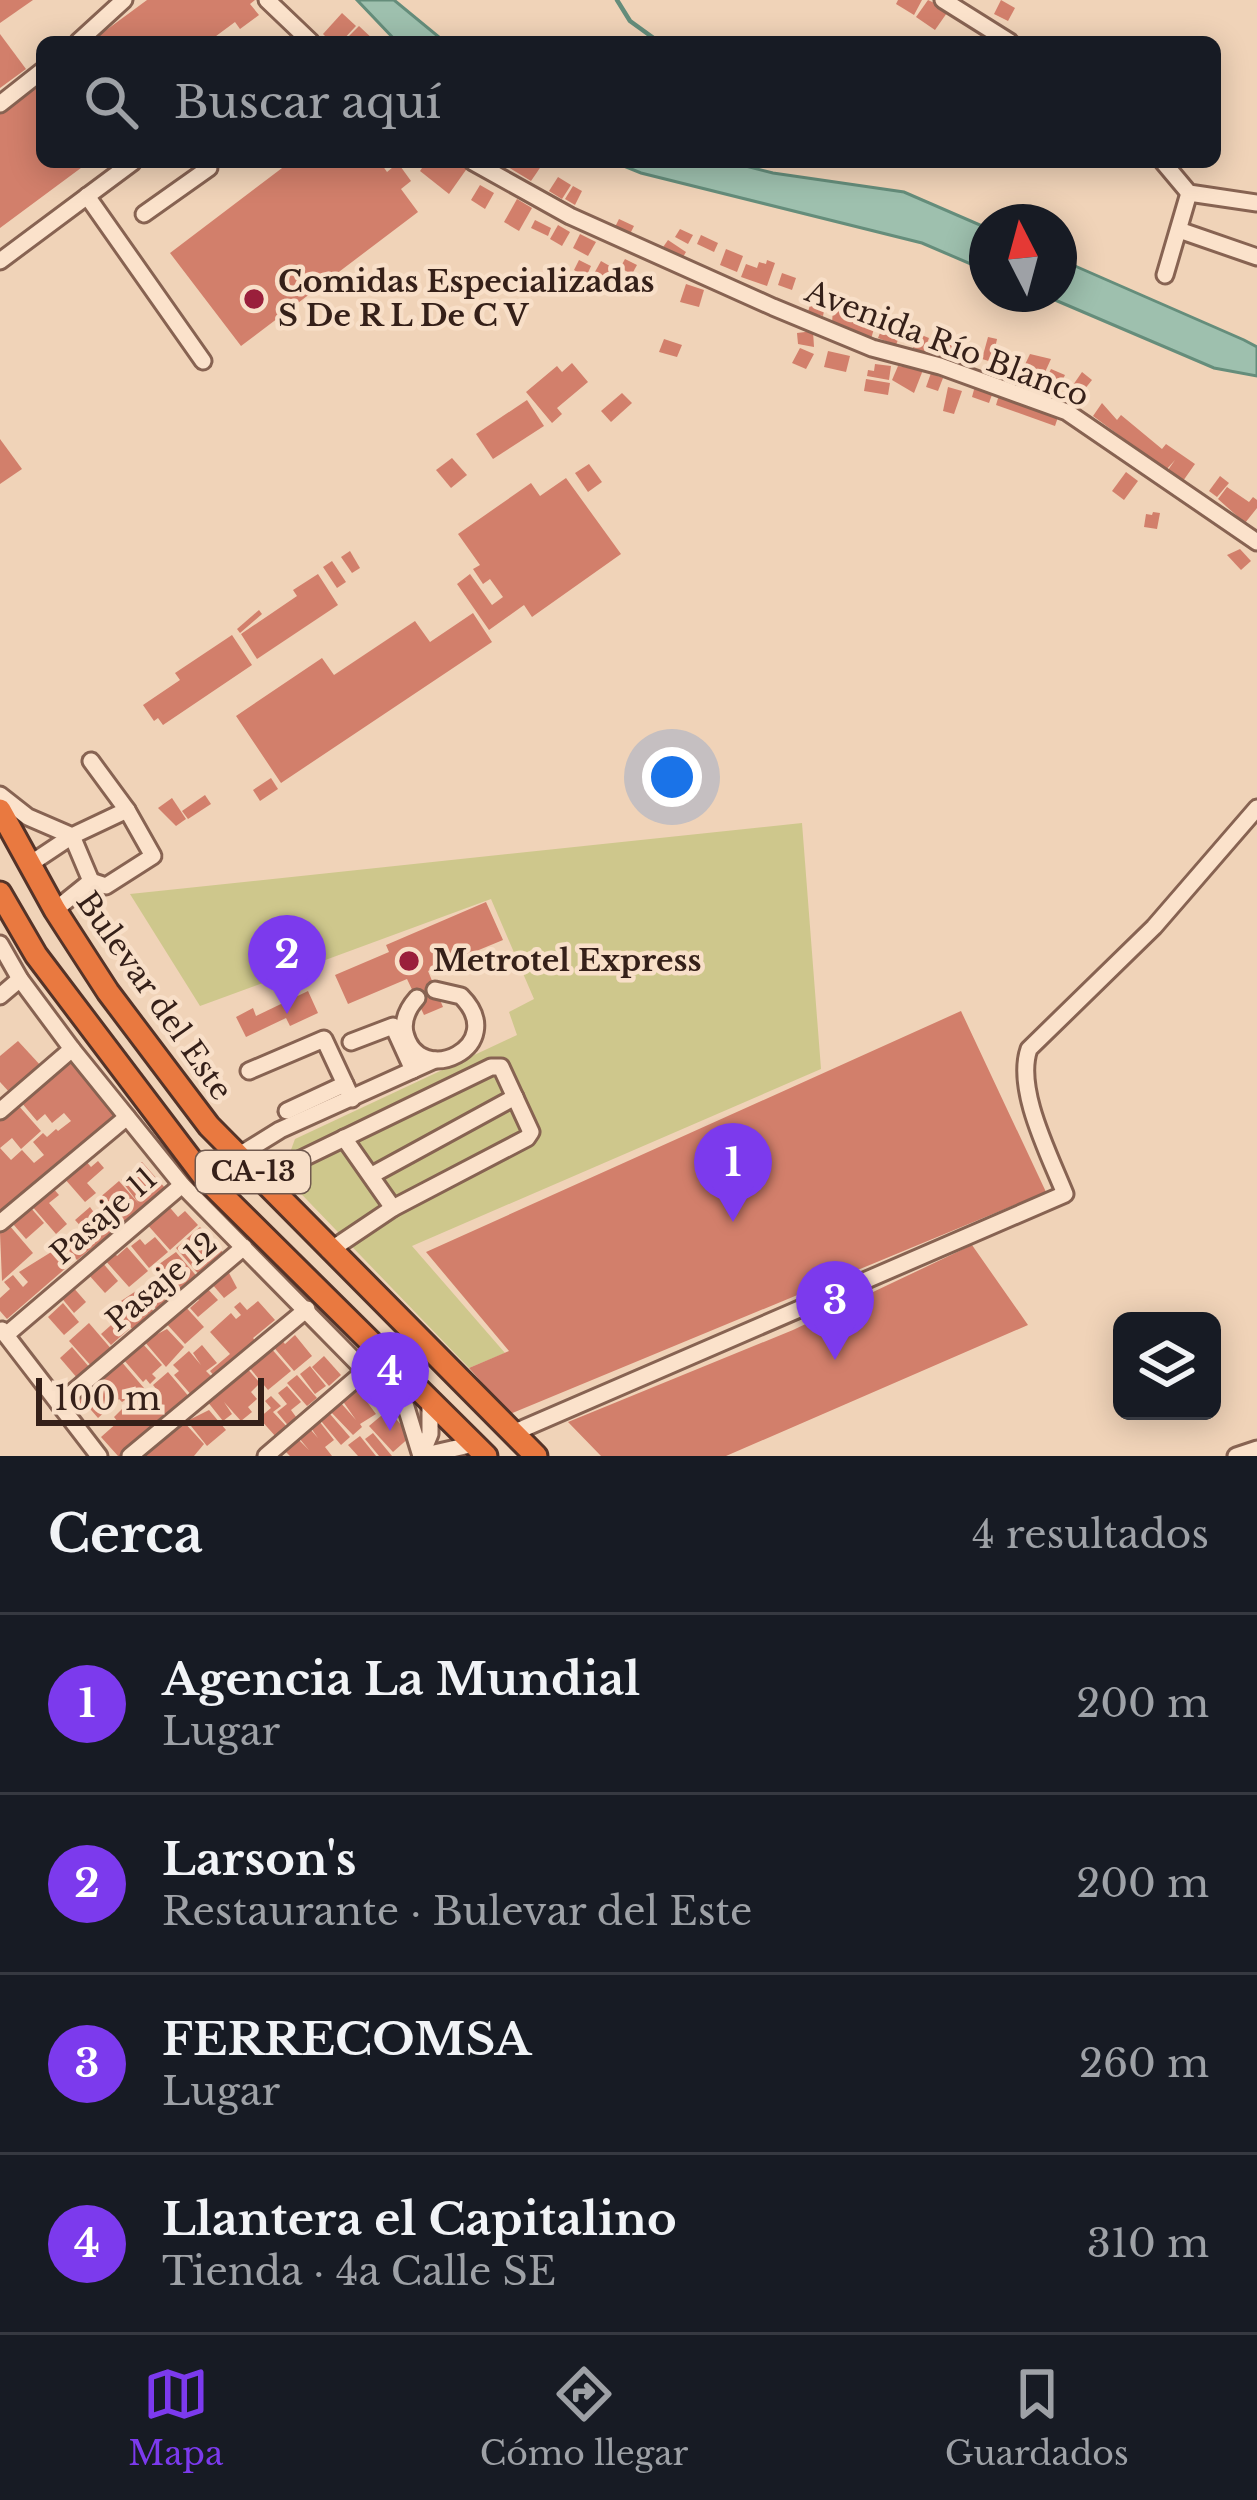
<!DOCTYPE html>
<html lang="es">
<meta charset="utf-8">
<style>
body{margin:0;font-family:"Libre Baskerville",serif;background:#20242c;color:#f1f3f6}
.controls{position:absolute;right:36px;bottom:36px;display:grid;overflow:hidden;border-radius:18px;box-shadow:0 6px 30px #0003}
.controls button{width:108px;height:108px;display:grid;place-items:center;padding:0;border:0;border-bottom:3px solid #363941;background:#171b24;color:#f1f3f6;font:60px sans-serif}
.compass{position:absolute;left:969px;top:204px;width:108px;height:108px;border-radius:50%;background:#171b24;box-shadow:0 6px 30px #0003;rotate:354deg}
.scale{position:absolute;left:36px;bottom:30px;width:228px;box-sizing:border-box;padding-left:12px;border:6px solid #352019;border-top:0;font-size:33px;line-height:42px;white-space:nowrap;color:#352019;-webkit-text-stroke:9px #f8dfc8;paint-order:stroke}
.you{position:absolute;left:672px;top:777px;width:42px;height:42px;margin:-30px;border:9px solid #fff;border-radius:50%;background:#1a73e8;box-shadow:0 0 0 18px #1a73e833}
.badge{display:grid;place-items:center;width:78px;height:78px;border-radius:50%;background:#7c3aed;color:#fff;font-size:39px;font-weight:700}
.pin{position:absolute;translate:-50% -99px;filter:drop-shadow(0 3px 6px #0008)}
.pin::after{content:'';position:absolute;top:63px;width:42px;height:36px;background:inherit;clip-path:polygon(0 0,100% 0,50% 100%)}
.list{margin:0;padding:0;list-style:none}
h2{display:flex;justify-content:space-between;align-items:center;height:156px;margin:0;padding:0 48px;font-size:51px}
h2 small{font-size:39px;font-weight:400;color:#9ea1a6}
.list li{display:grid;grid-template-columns:78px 1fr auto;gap:36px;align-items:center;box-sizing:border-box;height:180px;padding:0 48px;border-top:3px solid #363941}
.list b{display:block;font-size:45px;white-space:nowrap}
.list p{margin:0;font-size:39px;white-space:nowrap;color:#9ea1a6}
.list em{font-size:39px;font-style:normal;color:#9ea1a6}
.icon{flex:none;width:66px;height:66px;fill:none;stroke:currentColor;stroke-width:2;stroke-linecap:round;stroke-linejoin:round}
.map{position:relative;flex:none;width:1257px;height:1456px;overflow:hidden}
.search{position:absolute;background:#171b24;box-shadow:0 6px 30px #0003;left:36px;right:36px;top:36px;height:132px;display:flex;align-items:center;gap:30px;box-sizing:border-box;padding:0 42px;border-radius:18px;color:#9ea1a6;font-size:45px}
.sheet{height:876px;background:#171b24}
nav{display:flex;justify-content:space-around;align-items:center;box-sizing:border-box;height:168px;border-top:3px solid #363941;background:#171b24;font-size:33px;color:#9ea1a6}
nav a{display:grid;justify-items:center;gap:6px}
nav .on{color:#7c3aed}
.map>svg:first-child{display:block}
.green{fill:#cec78c}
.water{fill:#9ec0ae;stroke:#658d7b;stroke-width:3}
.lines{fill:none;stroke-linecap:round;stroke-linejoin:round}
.stream{stroke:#658d7b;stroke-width:4.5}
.building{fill:#d27f6b}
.minor-casing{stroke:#876352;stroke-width:21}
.highway-casing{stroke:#543328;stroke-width:27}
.minor{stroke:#fbe2cb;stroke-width:15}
.highway{stroke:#e97940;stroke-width:21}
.poi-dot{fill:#9a1f3b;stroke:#f8dfc8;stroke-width:4.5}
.labels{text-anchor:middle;stroke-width:9;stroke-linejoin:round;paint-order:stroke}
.shield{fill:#f8dfc8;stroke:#70594e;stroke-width:3}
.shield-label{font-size:27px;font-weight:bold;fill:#352019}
.poi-label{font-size:30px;font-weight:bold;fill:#352019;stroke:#f8dfc8;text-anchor:start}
.street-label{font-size:30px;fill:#352019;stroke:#f8dfc8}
</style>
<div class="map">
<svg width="1257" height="1456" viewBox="0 0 1257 1456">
<rect width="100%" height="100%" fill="#f0d3b8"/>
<path class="green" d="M802,823L821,1069L412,1246L505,1353L469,1368L282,1174L295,1139L517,1035L509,1012L534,999L491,899L200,1006L130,894Z"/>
<g class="water">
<path d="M357,0H394L445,42H397Z"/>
<path d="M614,162H730L773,173L904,192L987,228V271L922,243L641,173Z"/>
<path d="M1059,259L1244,340L1257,347V376L1214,368L1041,294H1059Z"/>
</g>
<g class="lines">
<path class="stream" d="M617,0L630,21L659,42"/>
</g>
<g class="building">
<path d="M0,0H33L0,23Z"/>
<path d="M147,0H255L250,4L259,15L240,29L235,22L208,42H90Z"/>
<path d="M898,0H922L914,15L896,4Z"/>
<path d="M928,0L949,10L935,30L916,17Z"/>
<path d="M1001,0L1015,8L1008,21L994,14Z"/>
<path d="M342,13L356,26L341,42H331L323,34Z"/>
<path d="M359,26L376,42H343Z"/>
<path d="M0,34L26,69L0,88Z"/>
<path d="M42,78V162H89L0,228V109Z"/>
<path d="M290,162H380L387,172L398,163L411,181L401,189L418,212L241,346L170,253Z"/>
<path d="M426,162H460L468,167L449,194L420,171Z"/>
<path d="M511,162H544L531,181L508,167Z"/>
<path d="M558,177L571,185L562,199L549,191Z"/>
<path d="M480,185L494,193L485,209L471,200Z"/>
<path d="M573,186L582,191L575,205L565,199Z"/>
<path d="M517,199L532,208L519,231L504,222Z"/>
<path d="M619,219L634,226L629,236L614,229Z"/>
<path d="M535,220L551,228L548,236L531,228Z"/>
<path d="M558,225L570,232L562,246L550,239Z"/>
<path d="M680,229L693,235L688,244L675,237Z"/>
<path d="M580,234L596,242L588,256L573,248Z"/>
<path d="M701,235L718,243L714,252L697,244Z"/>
<path d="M668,240L686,252L680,262L661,250Z"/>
<path d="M726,249L743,256L737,272L720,265Z"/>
<path d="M625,259L637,265L632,274L620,268Z"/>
<path d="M579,260L591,266L586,277L574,270Z"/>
<path d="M767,260L775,263L767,286L741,277L746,264L757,268L759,262L766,264Z"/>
<path d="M601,261L615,269L605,286L591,279Z"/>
<path d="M782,273L796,278L792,290L778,285Z"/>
<path d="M616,277L629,283L623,294L611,287Z"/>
<path d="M686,284L704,290L699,307L680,302Z"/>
<path d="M816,300L826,302L823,316L808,312L811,301Z"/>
<path d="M853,304L879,311L871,339L832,323L833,309L851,313Z"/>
<path d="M887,315L905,321L896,345L878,338Z"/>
<path d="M813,331L814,347L798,344L797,333Z"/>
<path d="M919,334L929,338L924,352L913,348Z"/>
<path d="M988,337L997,339L992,362L982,359Z"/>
<path d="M948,338L961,343L955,359L942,355Z"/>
<path d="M664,339L682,345L677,357L659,352Z"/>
<path d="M800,348L814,354L806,369L792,363Z"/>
<path d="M828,351L850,356L846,372L824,367Z"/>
<path d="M1030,354L1051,359L1041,381L1020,375Z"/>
<path d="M572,363L588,382L557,408L562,414L552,423L526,392L557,366L562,372Z"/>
<path d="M875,364L891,366L889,380L867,376L868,370L874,371Z"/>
<path d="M898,366L923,370L914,393L892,380Z"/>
<path d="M1051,369L1065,375L1057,392L1043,385Z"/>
<path d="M1082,372L1092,380L1080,395L1071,388Z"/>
<path d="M931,373L943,378L938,391L926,387Z"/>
<path d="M866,379L890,383L888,395L864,391Z"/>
<path d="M975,386L993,392L989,403L972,397Z"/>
<path d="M948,387L962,391L954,414L943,411Z"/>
<path d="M622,393L632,403L611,422L601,411Z"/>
<path d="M999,395L1058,417L1055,426L996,405Z"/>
<path d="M527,400L544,426L493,459L476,434Z"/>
<path d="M1102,403L1117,420L1121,415L1162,449L1166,444L1195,464L1183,481L1168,470L1175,460L1166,470L1093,416Z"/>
<path d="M0,439L22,469L0,484Z"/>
<path d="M452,458L467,475L451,488L436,470Z"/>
<path d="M589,464L602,482L588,492L575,473Z"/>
<path d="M1126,472L1138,481L1124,500L1112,491Z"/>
<path d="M1220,476L1229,483L1217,497L1209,491Z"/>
<path d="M566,478L621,554L532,617L524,605L489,630L457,584L470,574L492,605L503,597L490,579L483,584L473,569L480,565L458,534L531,483L540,496Z"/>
<path d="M1227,487L1249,502L1253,497L1257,500V508L1245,523L1218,499Z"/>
<path d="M1153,512L1160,513L1157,529L1144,527L1146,514L1152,515Z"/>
<path d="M1240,549L1251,561L1241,570L1227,555Z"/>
<path d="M350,551L360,568L352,573L341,557Z"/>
<path d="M332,561L346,582L337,588L323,567Z"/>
<path d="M318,574L338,605L257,659L241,634L297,596L293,590Z"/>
<path d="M259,610L262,614L240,633L237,629Z"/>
<path d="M473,613L492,642L281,783L236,716L322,658L334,675L415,621L430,642Z"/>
<path d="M232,635L252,665L163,725L158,718L154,721L143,705L180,680L175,673Z"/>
<path d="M271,778L278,789L260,801L253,790Z"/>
<path d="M205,795L211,804L188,819L182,811Z"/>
<path d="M172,798L186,819L176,826L158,808Z"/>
<path d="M486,902L503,940L428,971L443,1007L424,1015L407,979L348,1004L335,975L389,952L386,945Z"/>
<path d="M308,991L318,1013L290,1026L286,1018L246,1037L236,1017L253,1008L256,1016Z"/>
<path d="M961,1011L1046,1192L510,1414L469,1368L509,1351L426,1252Z"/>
<path d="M18,1041L42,1067L11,1094L0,1082V1056Z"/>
<path d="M69,1060L118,1115L3,1216L0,1212V1120L18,1105L41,1131L21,1149L12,1138L0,1148L11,1160L22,1150L34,1163L44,1155L33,1142L43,1133L47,1137L56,1129L58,1131L71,1121L64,1113L52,1123L45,1114L37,1121L21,1102Z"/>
<path d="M85,1160L91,1167L98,1161L104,1168L87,1183L96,1193L85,1202L64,1178Z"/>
<path d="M142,1162L166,1189L77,1260L65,1246L77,1235L81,1239L87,1233L75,1220L90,1207L95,1214L104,1206L98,1199L119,1181L139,1204L121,1180Z"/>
<path d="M52,1187L59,1195L49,1203L67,1224L56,1234L31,1205Z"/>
<path d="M166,1203L178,1217L185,1211L198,1225L170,1250L145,1222Z"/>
<path d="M31,1208L44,1223L26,1239L13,1224Z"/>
<path d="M9,1225L33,1253L2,1281L0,1233Z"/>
<path d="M200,1227L225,1255L201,1277L176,1248Z"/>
<path d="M155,1237L168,1252L149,1268L131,1246L140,1239L145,1245Z"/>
<path d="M972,1245L1028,1325L726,1456H601L568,1422L793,1330Z"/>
<path d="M61,1246L74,1261L7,1319L0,1311V1298L10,1289L4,1282L13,1275L23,1287L28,1282L19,1272Z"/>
<path d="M127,1247L148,1271L129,1287L104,1259L113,1251L117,1256Z"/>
<path d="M176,1252L200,1280L172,1305L164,1295L173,1288L155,1267Z"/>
<path d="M102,1262L118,1281L105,1293L88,1274Z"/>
<path d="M228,1271L237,1288L224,1298L212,1284Z"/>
<path d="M159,1277L169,1287L160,1295L169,1304L159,1312L141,1292Z"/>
<path d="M72,1286L86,1302L74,1313L60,1296Z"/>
<path d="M205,1286L218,1300L198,1317L190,1308L199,1300L194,1295Z"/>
<path d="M136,1291L156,1314L135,1332L112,1307Z"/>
<path d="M258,1301L275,1320L253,1338L257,1343L216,1378L210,1371L230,1354L210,1332L231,1313L236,1319L241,1315L234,1307L240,1302L247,1310Z"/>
<path d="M63,1303L79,1322L64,1335L48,1317Z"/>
<path d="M183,1304L204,1327L185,1344L164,1321Z"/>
<path d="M119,1318L129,1329L111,1345L101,1334Z"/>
<path d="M89,1323L113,1351L93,1368L69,1341Z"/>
<path d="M167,1329L184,1347L166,1367L144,1341Z"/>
<path d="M295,1335L312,1356L294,1371L271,1344L279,1337L285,1344Z"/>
<path d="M142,1343L162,1365L152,1374L156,1378L150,1384L146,1379L143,1382L123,1359Z"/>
<path d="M202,1345L217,1363L206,1371L214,1379L193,1397L174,1375L179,1371L173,1365L189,1351L201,1365L193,1353Z"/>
<path d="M72,1347L90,1368L78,1379L60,1358Z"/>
<path d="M270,1347L291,1371L268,1390L248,1366Z"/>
<path d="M324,1356L341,1375L329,1386L312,1367Z"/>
<path d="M120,1360L144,1388L122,1402L119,1399L98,1418L85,1403L79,1407L74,1401Z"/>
<path d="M310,1366L326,1386L315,1394L300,1374Z"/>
<path d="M246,1367L260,1383L251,1392L257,1399L248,1407L252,1412L241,1421L224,1402L232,1414L223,1421L207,1401Z"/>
<path d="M168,1372L191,1399L125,1456H118L101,1437L118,1422L114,1417L125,1406L146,1390L151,1395L157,1390L153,1385Z"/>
<path d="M297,1375L317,1398L307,1406L287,1383Z"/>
<path d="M287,1386L301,1402L291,1410L299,1421L290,1428L277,1412L287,1404L278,1393Z"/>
<path d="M356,1387L376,1414L360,1424L362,1427L353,1435L330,1411L340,1402L356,1420L342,1400Z"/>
<path d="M271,1396L281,1406L273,1412L289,1429L277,1438L259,1418L271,1408L265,1401Z"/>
<path d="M209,1410L226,1430L207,1446L187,1421Z"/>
<path d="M388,1410L411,1436L393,1452L369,1426Z"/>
<path d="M330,1414L350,1437L341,1445L321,1421Z"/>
<path d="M183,1421L204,1444L194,1456H143Z"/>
<path d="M319,1421L334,1440L325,1447L332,1456H290L285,1451L299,1440L309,1450L299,1438L310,1429L318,1438L311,1428Z"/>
<path d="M373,1433L392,1456H379L365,1439Z"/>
<path d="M360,1436L376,1456H358L348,1445Z"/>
</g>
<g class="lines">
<defs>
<g id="minor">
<path d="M267,0L311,42"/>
<path d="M943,0L1010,42"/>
<path d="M78,42L124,0"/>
<path d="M0,104L42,71"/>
<path d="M473,162L570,216L773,307L872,348L940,366L1067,412L1257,542"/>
<path d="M1163,162L1189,193L1257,203"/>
<path d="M87,196L203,361"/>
<path d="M144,214L209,168L206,162"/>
<path d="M1179,230L1257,257"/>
<path d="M0,261L133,162"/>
<path d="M1165,275L1189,193"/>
<path d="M0,795L28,817L72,836L127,810L91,761"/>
<path d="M30,864L72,836L91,881"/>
<path d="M55,910L91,881L106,886L153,856L127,810"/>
<path d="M0,944L20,979L72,1049L182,1185L365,1371L406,1407L421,1456"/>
<path d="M0,996L20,979"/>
<path d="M417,998C408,1008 402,1019 405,1033C419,1090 511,1046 461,996L435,990"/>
<path d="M351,1042L393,1026L413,1070"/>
<path d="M249,1071L324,1039L352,1099"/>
<path d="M0,1111L72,1049"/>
<path d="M287,1111L345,1084"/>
<path d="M344,1138L393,1208"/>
<path d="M238,1156L280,1130L435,1060"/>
<path d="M372,1175L515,1097"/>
<path d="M260,1179L491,1067H501L531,1132L527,1138L393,1208L329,1251"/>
<path d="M0,1223L127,1117"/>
<path d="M2,1330L99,1456"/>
<path d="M6,1335L182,1185"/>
<path d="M59,1404L244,1247"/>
<path d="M513,1433L1065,1194C1049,1154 1015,1089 1029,1049L1154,927L1257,808"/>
<path d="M130,1456L307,1309"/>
<path d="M266,1456L365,1371"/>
<path d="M421,1456L430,1434V1401"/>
<path d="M421,1456L474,1444"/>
<path d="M1236,1456L1257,1449"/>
</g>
<g id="highway">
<path d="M0,810L55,910L108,992L209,1126L536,1456"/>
<path d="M0,893L36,955L204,1177L486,1456"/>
</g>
</defs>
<use href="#minor" class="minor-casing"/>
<use href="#highway" class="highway-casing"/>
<use href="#minor" class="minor"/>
<use href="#highway" class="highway"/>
</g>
<g class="poi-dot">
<circle cx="254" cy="299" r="12"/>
<circle cx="409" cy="961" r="12"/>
</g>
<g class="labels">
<rect class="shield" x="196" y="1151" width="114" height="42" rx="9"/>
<g class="shield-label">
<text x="253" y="1181">CA-13</text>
</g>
<g class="poi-label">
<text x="278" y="292">Comidas Especializadas<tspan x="278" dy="34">S De R L De C V</tspan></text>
<text x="433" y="971">Metrotel Express</text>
</g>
<g class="street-label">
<text transform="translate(947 344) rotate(21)" y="10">Avenida Río Blanco</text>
<text transform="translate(154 996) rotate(55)" y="10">Bulevar del Este</text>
<text transform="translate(104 1216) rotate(-41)" y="10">Pasaje 11</text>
<text transform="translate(162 1282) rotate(-40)" y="10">Pasaje 12</text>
</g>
</g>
</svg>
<div class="controls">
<button><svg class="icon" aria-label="layers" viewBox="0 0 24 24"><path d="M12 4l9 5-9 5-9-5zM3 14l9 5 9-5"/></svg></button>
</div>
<svg class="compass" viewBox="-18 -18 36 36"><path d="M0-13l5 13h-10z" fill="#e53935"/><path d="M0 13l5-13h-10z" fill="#9ea1a6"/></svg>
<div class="scale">100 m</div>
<div class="you"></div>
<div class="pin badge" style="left:733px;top:1222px">1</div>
<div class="pin badge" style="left:287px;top:1014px">2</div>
<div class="pin badge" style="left:835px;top:1360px">3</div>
<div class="pin badge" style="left:390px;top:1431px">4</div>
<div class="search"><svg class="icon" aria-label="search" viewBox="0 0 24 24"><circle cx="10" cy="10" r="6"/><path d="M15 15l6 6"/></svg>Buscar aquí</div>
</div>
<section class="sheet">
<h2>Cerca<small>4 resultados</small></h2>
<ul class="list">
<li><span class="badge">1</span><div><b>Agencia La Mundial</b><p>Lugar</p></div><em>200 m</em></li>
<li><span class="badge">2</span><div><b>Larson's</b><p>Restaurante · Bulevar del Este</p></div><em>200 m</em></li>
<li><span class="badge">3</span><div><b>FERRECOMSA</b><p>Lugar</p></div><em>260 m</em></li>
<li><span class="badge">4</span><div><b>Llantera el Capitalino</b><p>Tienda · 4a Calle SE</p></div><em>310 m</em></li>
</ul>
</section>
<nav>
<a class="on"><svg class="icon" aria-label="map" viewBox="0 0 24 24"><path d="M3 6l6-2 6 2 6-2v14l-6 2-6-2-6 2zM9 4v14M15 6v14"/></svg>Mapa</a>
<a><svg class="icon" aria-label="directions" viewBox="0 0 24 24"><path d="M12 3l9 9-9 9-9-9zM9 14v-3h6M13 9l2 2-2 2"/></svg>Cómo llegar</a>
<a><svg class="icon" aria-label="saved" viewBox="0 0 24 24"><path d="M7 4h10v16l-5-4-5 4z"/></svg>Guardados</a>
</nav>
